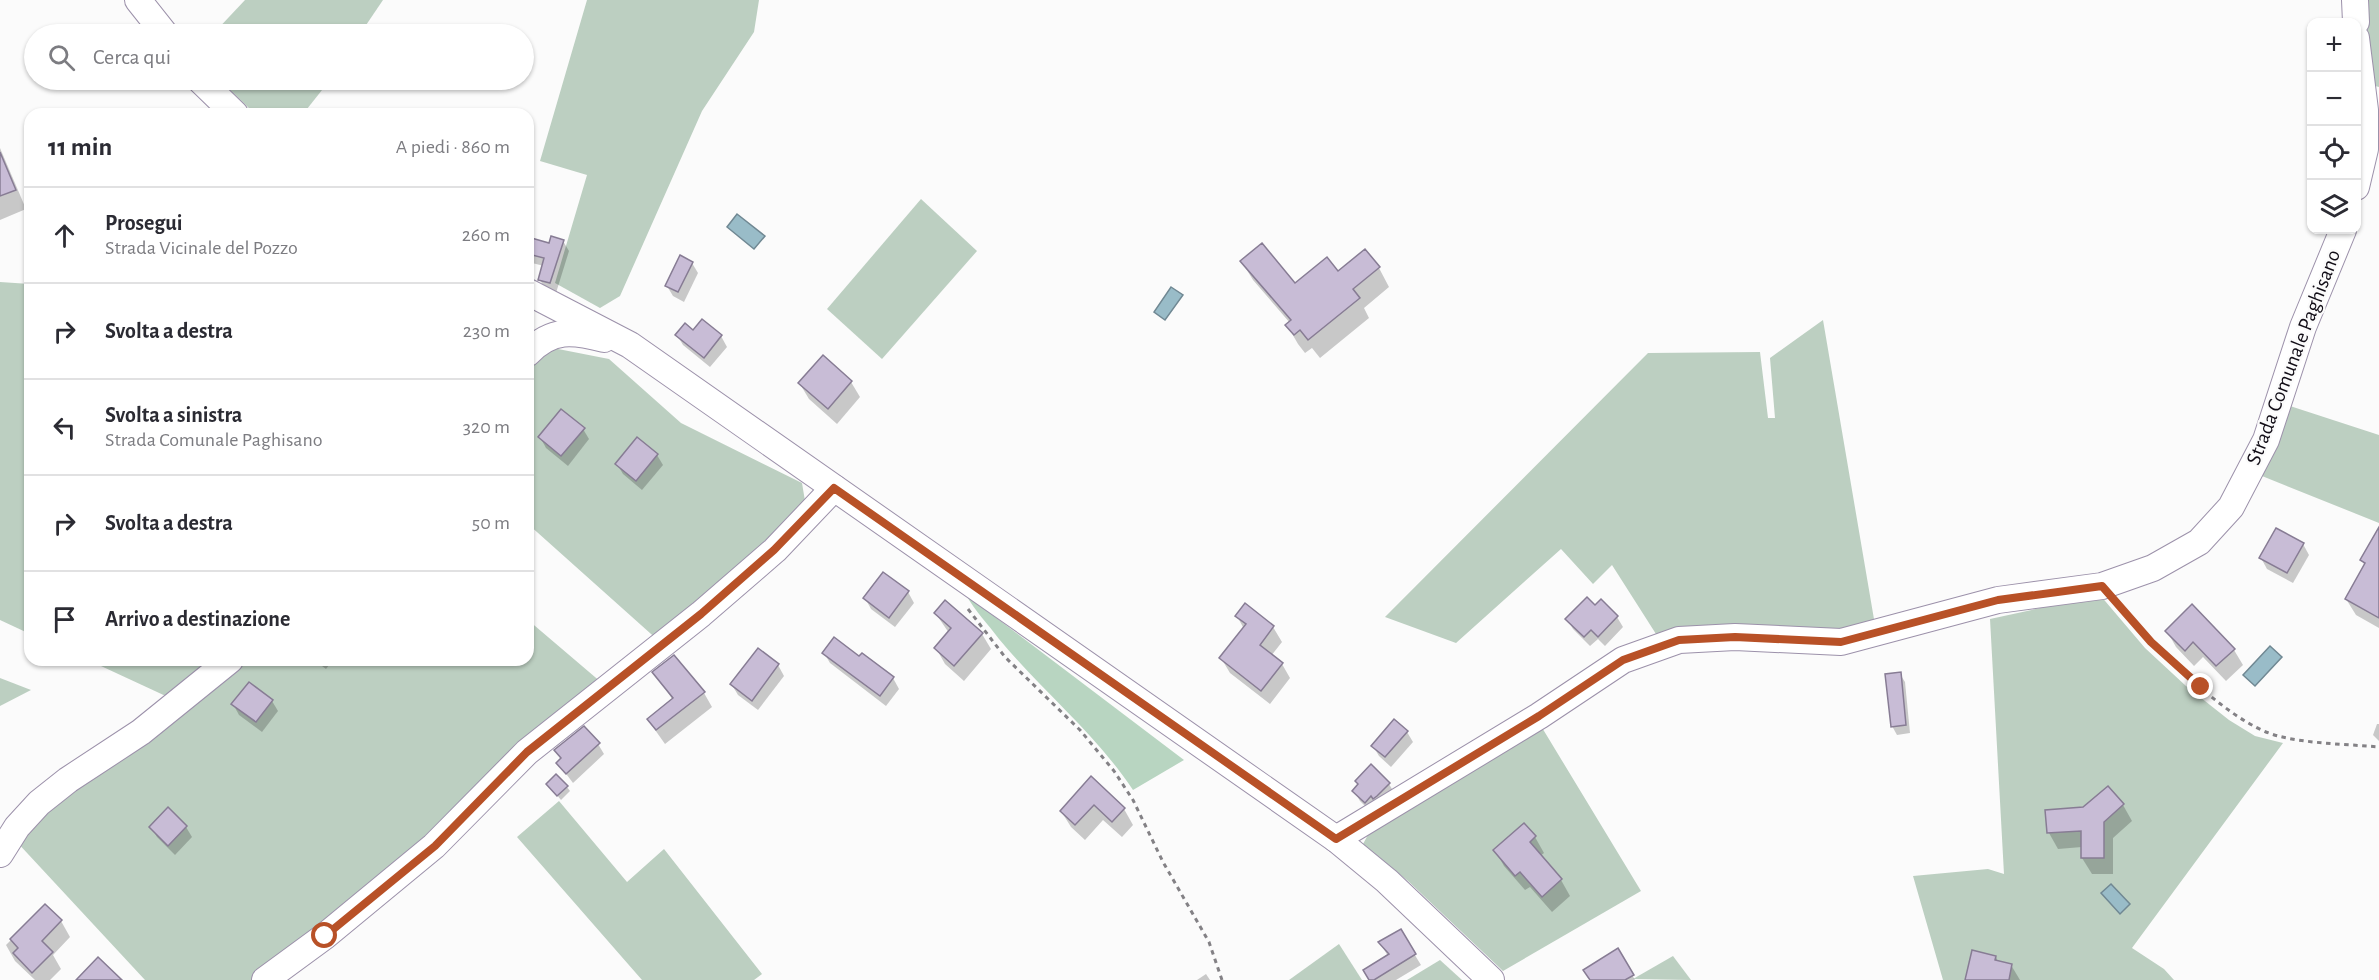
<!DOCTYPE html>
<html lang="it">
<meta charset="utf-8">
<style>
body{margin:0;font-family:"Alegreya Sans",sans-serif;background:#f2f2f3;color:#2b2b33}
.controls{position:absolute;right:18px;top:18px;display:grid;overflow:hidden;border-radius:12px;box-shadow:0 2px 4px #0004}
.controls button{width:54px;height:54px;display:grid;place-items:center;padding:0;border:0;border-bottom:2px solid #e1e1e2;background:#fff;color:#2b2b33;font:30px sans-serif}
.stop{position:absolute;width:18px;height:18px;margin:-14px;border:4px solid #b85127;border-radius:50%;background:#fff}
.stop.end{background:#b85127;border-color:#fff;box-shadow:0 2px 6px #0008}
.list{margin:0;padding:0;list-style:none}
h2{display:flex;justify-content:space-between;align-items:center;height:78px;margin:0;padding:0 24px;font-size:26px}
h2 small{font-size:20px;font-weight:400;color:#7c7c81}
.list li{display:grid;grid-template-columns:39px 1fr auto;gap:18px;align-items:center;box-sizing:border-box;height:96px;padding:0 24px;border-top:2px solid #e1e1e2}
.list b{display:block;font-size:22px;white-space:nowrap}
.list p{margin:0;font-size:20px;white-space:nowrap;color:#7c7c81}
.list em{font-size:20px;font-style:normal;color:#7c7c81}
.icon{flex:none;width:33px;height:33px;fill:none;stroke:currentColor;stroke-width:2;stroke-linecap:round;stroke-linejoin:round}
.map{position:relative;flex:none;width:2379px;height:980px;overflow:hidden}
.search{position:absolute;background:#fff;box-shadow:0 2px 4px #0004;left:24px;top:24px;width:510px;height:66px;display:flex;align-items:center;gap:15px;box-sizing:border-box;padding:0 21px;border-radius:33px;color:#7c7c81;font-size:22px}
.panel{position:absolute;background:#fff;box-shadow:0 2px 4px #0004;left:24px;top:108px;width:510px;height:558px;border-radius:18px}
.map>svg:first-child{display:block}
.green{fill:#bccfc1}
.forest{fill:#b8d5c1}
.water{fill:#99bcc8;stroke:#708893;stroke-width:1.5}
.shadow{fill:#0003}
.building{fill:#c8bcd6;stroke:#877c94;stroke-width:1.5}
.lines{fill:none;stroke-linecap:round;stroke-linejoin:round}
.minor-casing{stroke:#9c91aa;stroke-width:28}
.path{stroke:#838185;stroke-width:3;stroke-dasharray:4.5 4.5;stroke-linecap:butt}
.minor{stroke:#fff;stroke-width:26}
.route{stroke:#b85127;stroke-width:8}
.labels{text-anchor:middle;stroke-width:4.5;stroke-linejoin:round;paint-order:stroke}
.street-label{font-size:21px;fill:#110d16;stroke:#fbfbfb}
</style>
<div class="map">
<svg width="2379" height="980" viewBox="0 0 2379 980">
<rect width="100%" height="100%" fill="#fbfbfb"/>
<g class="green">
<path d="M245,0H383L360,34H213Z"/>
<path d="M587,0H759L754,32L702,111L620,296L600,308L555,283L587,175L540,161Z"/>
<path d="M2367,0H2379V87L2375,86L2367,38Z"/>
<path d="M220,80H330L303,114H255Z"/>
<path d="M921,199L977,251L882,359L827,309Z"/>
<path d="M0,282L30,284V634L0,620Z"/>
<path d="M1823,320L1875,625L1842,632L1736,624L1707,625L1656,634L1612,565L1593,584L1561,549L1456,643L1385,617L1648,353L1760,352L1768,418H1775L1770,358Z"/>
<path d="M553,348L609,359L681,423L802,483L805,501L802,512L660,642L528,524V369L541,354Z"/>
<path d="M2290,406L2379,435V523L2262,476Z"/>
<path d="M2100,595L2145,648L2186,686L2229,720L2255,736L2283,743L2132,948L2164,969L2174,980H1943L1913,876L1988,869L2004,874L1990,619Z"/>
<path d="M528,620L602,683L442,831L310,941L252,980H145L15,840L23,828L145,738L242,660H528Z"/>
<path d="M88,660H217L170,698Z"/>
<path d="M0,678L31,690L0,706Z"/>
<path d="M1541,726L1641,891L1503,971L1408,881L1363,844L1369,833Z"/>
<path d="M559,801L627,882L664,849L762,974L754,980H642L517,837Z"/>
<path d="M1339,944L1362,980H1289Z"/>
<path d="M1673,956L1691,980L1633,979Z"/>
<path d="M1440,960L1462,980H1407Z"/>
</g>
<path class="forest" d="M966,595L1184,760L1133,790C1095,733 1042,691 999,639C988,624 975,611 966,595Z"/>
<g class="water">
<path d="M737,214L765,236L754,249L727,227Z"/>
<path d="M1171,287L1183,295L1165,320L1154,312Z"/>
<path d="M2270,646L2282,657L2255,686L2243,675Z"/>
<path d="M2111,884L2130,904L2120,914L2101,893Z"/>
</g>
<g class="shadow">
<path d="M0,148L26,209L0,220Z"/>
<path d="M563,241L569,251L556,293L546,290L540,280L544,266L532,263L528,255V247L550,245Z"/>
<path d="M1242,262L1295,285L1338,273L1379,268L1389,287L1364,308L1369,318L1320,358L1312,348L1305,353L1298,344L1287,325L1290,323L1253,280Z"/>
<path d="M692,263L698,273L684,302L673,296L667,286Z"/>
<path d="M702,321L721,336L727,347L710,367L683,345L677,335L693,332Z"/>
<path d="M851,382L860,397L837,424L809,399L800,384Z"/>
<path d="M583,429L589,439L568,466L546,448L540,437Z"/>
<path d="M657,455L663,465L642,490L623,474L617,464Z"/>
<path d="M2379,540V628L2356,615L2346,599L2365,566L2362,560Z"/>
<path d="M2303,544L2309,555L2293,583L2267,569L2261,558Z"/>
<path d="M908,592L914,603L895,627L871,609L865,598Z"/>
<path d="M1601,601L1617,617L1623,627L1605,646L1598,639L1590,646L1573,629L1567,619L1595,607Z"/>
<path d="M1245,606L1273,627L1282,642L1271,656L1282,664L1290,678L1270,704L1230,673L1221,658L1244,629L1237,616Z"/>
<path d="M936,614L982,634L991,649L964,681L945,664L936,648L949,633Z"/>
<path d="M2167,631L2234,650L2243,665L2226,681L2203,657L2194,666L2176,647Z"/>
<path d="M758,650L778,665L784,676L758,710L738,695L732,685Z"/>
<path d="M824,653L859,658L893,678L899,689L886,706L830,663Z"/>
<path d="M314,660H333L326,669Z"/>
<path d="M654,673L704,693L712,707L665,744L648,720L673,700Z"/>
<path d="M1900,674L1905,682L1910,733L1897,735L1892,726Z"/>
<path d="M272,701L278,711L262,732L239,715L233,704Z"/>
<path d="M2377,724H2379V741L2373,735Z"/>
<path d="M1407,732L1413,742L1391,767L1379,756L1373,746Z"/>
<path d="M598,744L604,754L573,783L558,763L561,760L556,750Z"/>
<path d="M1091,778L1124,809L1133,825L1122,837L1103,820L1085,840L1071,827L1061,811Z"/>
<path d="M548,784L567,787L570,791L561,800Z"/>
<path d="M1389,784L1395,794L1371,812L1360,801L1354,791Z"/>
<path d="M2108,788L2123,805L2132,821L2113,838V874H2092L2082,858V847L2058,849L2049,833L2084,808Z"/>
<path d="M168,809L186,827L192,837L175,855L157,837L151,827Z"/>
<path d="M1524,825L1535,837L1544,853L1540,856L1561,880L1570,896L1552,912L1530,887L1525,890L1504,866L1495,850Z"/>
<path d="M45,906L61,921L70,937L53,955L61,969L50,980H35L15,961L6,945Z"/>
<path d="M1400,931L1421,965L1396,980H1370L1388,956L1380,943Z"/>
<path d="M1617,950L1635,980H1591Z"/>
<path d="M1996,957L1998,962L2011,965L2020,980H1966Z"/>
<path d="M1206,974L1210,980H1197Z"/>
</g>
<g class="building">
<path d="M0,152L16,190L0,196Z"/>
<path d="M551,236L564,240L550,283L538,280L544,258L528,254V237L549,243Z"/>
<path d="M1262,243L1295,283L1327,257L1338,271L1365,249L1380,267L1353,289L1360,298L1308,340L1300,330L1294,335L1285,325L1291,320L1240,261Z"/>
<path d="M680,255L693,262L678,292L665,286Z"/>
<path d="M702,319L722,335L704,358L675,335L685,323L693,330Z"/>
<path d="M823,355L852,381L828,409L798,383Z"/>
<path d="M561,409L585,428L561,456L538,437Z"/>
<path d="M637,437L658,454L636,481L615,464Z"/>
<path d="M2379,527V618L2345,599L2365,563L2360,560Z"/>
<path d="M2276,528L2304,543L2287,573L2259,558Z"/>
<path d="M883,572L909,591L889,618L863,598Z"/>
<path d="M1587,597L1595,605L1601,599L1618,616L1598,637L1591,630L1584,637L1565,619Z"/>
<path d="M945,600L983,633L954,666L934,648L951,628L934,613Z"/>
<path d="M1245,603L1274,626L1260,645L1283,663L1261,691L1219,658L1246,624L1235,616Z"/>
<path d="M2192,604L2235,649L2216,666L2193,642L2185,651L2165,631Z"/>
<path d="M834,637L859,656L862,653L894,677L880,696L822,653Z"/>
<path d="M758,648L779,664L752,701L730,684Z"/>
<path d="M674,655L705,692L656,730L647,719L673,698L652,672Z"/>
<path d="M1901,672L1906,725L1891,727L1885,674Z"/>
<path d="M249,682L273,700L256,722L231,704Z"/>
<path d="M1394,719L1408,731L1385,757L1371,746Z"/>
<path d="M584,726L600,743L566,774L556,763L561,758L554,750Z"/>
<path d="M1371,764L1390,783L1377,796L1373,799L1371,796L1365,803L1352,791L1358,784L1355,781Z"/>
<path d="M556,774L568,786L557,796L546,784Z"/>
<path d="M1091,776L1125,808L1112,822L1094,805L1075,825L1060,811Z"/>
<path d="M2108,786L2124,804L2104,822V858H2081V831L2047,833L2045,810L2083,807Z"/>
<path d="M168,807L187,826L168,846L149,827Z"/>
<path d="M1524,823L1536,836L1530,842L1562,879L1542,897L1520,872L1515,876L1493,850Z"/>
<path d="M45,904L62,920L42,941L53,952L32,973L13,953L18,948L10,939Z"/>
<path d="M1401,929L1416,954L1374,980H1369L1363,970L1389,954L1378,942Z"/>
<path d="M1618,948L1634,975L1625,980H1590L1583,970Z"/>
<path d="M1972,950L1996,956L1995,960L2012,964L2009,980H1965Z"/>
<path d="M98,957L122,980H76Z"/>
</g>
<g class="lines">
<defs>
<g id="minor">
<path d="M138,0L165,34"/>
<path d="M2355,0L2356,22"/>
<path d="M2356,38L2365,110V149L2356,187"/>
<path d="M200,80L235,114"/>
<path d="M528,292L630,345L1336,839L1387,881L1491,980"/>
<path d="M528,353C552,328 573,331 604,339"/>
<path d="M1336,839L1539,716L1623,660L1679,640L1735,637L1841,642L1998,600L2102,586L2153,568L2199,542L2231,507L2266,440L2303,327L2343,230"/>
<path d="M0,854L17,827L39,803L68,780L141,732L230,660"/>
<path d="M265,980L325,936L434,846L527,752L701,614L775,550L834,488"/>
</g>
</defs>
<use href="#minor" class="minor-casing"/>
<g class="path">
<path d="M2116,602C2153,643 2225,722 2278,736C2310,744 2346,744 2379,747"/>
<path d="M968,609L1005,657L1080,730L1114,771L1133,800L1163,862L1209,942L1222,980"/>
</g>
<use href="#minor" class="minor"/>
</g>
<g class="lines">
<path class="route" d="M325,936L435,846L527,752L701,614L774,550L834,488L1336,839L1539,716L1623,660L1679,640L1735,637L1841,642L1998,600L2102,586L2151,642L2201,687"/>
</g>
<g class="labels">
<g class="street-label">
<text transform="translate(2293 357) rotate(-69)" y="7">Strada Comunale Paghisano</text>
</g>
</g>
</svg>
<div class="controls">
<button>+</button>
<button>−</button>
<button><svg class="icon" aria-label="locate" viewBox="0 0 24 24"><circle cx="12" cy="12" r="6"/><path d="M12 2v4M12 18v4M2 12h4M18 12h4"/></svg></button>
<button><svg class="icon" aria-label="layers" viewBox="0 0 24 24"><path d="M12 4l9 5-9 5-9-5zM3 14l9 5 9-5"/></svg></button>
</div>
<div class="stop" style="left:325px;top:936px"></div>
<div class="stop end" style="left:2201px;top:687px"></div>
<div class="search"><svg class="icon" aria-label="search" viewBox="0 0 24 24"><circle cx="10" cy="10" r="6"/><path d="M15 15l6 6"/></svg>Cerca qui</div>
<section class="panel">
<h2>11 min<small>A piedi · 860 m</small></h2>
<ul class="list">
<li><svg class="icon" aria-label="ahead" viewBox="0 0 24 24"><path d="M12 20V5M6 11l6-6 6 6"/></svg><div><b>Prosegui</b><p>Strada Vicinale del Pozzo</p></div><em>260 m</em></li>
<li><svg class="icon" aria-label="right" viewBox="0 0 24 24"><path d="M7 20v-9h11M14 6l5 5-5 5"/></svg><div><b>Svolta a destra</b></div><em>230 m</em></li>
<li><svg class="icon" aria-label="left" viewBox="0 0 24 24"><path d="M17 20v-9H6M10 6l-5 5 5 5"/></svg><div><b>Svolta a sinistra</b><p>Strada Comunale Paghisano</p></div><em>320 m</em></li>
<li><svg class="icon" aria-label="right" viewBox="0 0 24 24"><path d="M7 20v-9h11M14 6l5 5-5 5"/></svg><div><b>Svolta a destra</b></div><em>50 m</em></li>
<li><svg class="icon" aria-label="arrive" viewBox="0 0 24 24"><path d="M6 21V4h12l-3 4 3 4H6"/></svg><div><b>Arrivo a destinazione</b></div></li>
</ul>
</section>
</div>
